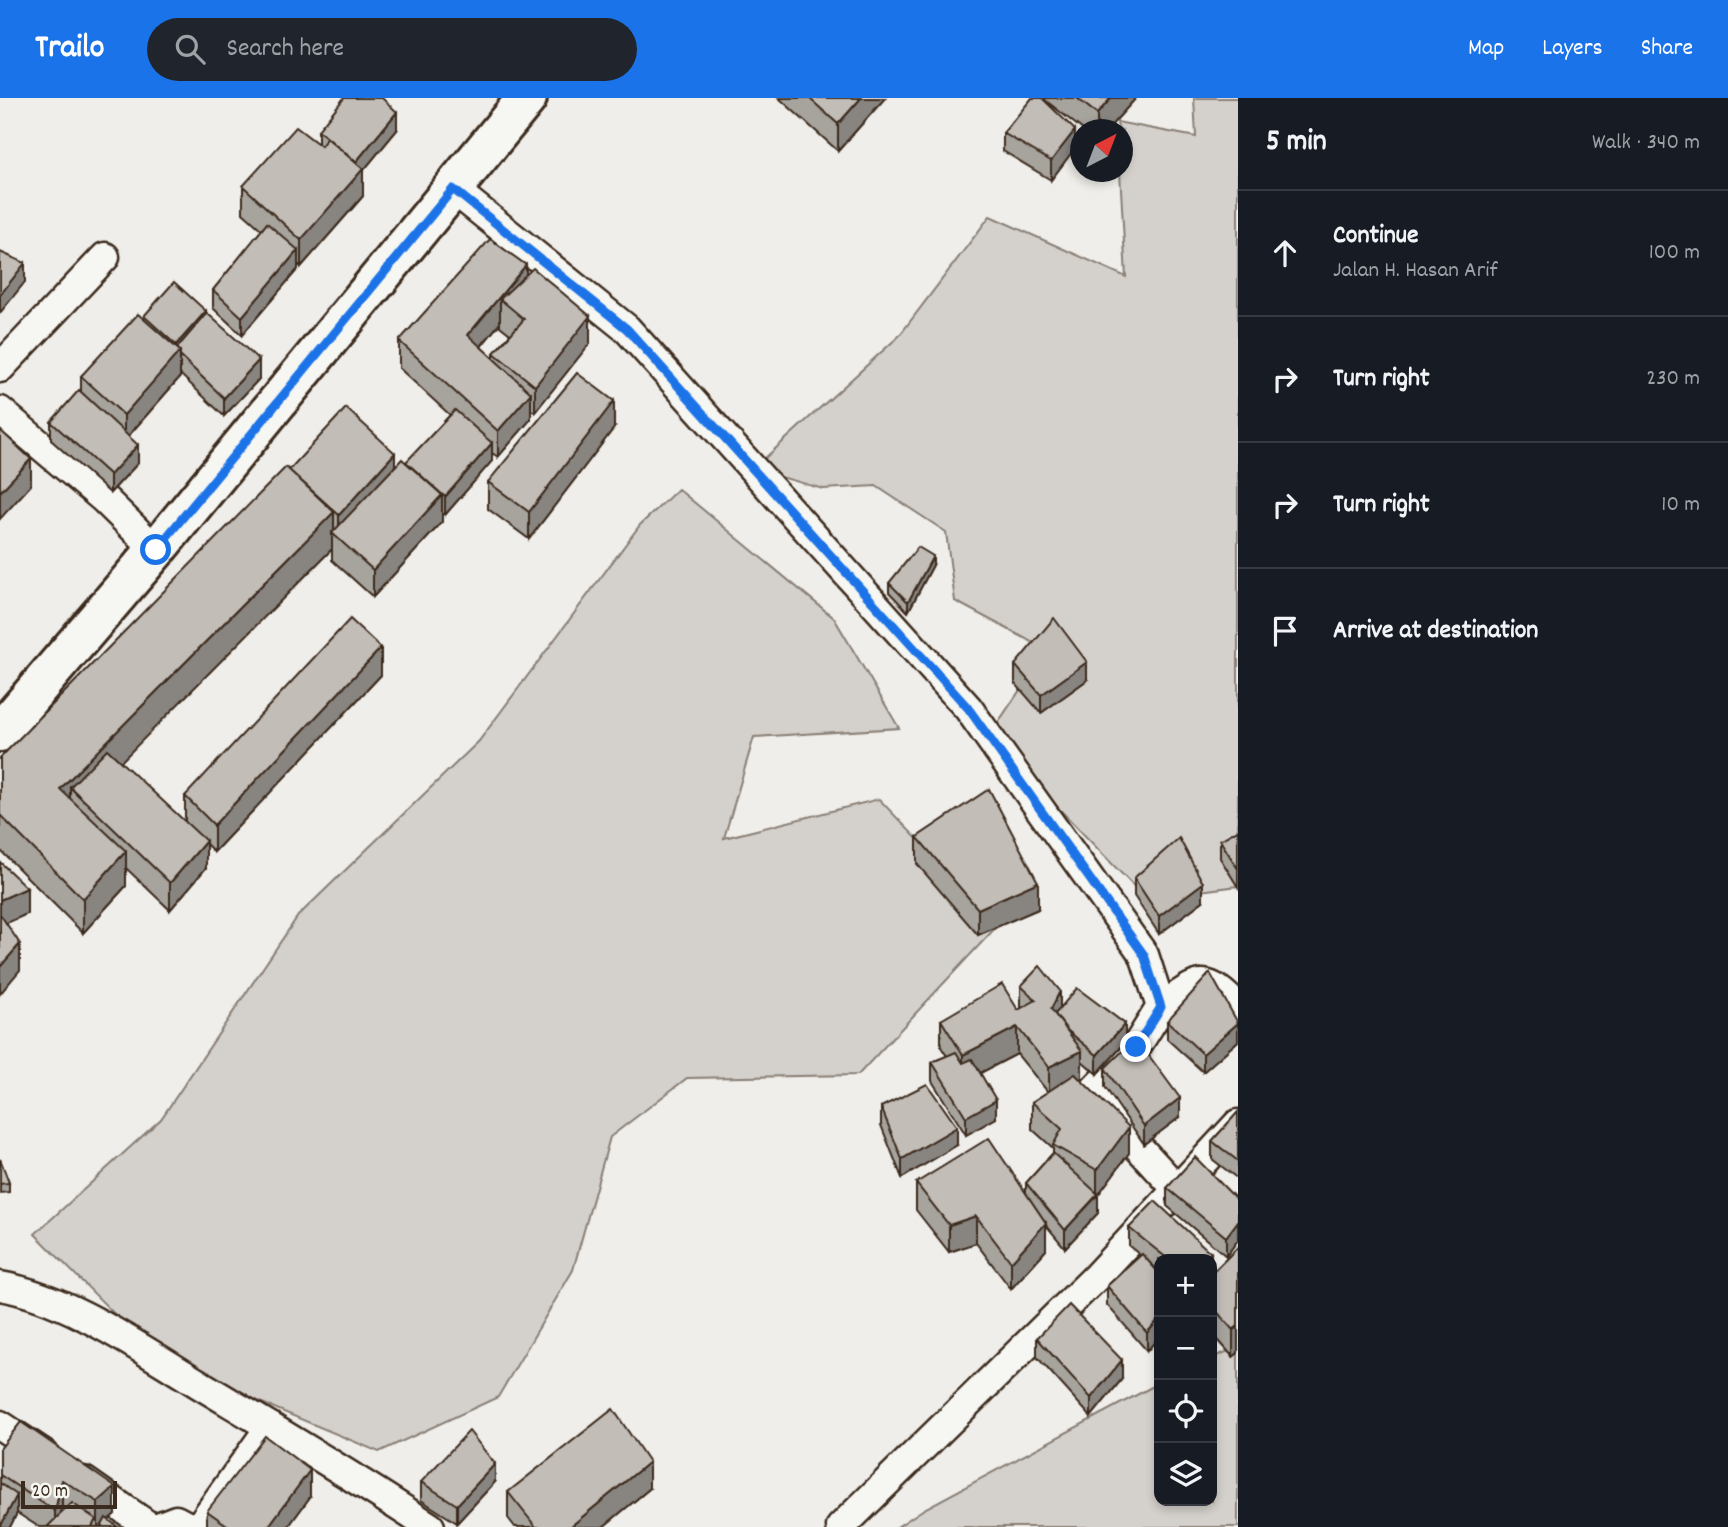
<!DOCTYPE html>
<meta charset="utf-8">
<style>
body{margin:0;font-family:Dekko,sans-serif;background:#20242c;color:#f1f3f6}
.controls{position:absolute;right:21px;bottom:21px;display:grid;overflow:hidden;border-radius:14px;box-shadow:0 4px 10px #0003}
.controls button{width:63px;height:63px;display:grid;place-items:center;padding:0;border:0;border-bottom:2px solid #363941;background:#171b24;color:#f1f3f6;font:35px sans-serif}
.compass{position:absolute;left:1070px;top:21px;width:63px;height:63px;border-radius:50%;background:#171b24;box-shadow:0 4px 10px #0003;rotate:42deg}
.scale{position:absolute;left:21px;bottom:18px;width:96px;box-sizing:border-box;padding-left:7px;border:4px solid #3b2a1e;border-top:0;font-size:19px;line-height:24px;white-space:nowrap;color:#3b2a1e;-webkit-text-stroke:5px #f6f6f2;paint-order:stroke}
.stop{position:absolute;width:21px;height:21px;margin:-16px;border:5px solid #1a73e8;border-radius:50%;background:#fff}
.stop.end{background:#1a73e8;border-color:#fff;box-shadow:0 2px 7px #0008}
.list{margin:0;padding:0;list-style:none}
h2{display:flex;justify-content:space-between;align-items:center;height:91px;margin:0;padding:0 28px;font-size:30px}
h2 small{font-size:23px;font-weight:400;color:#9ea1a6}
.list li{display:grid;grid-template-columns:46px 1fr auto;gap:21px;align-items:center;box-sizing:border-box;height:126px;padding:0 28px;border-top:2px solid #363941}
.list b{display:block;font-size:26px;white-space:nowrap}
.list p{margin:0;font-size:23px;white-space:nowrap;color:#9ea1a6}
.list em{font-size:23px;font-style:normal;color:#9ea1a6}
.icon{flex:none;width:38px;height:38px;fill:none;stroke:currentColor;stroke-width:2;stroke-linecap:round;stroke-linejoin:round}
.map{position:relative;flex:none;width:1238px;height:1429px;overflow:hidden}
header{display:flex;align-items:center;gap:42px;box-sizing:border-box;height:98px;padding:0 35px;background:#1a73e8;color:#fff}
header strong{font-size:33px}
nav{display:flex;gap:38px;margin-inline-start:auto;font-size:24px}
.search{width:490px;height:63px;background:#20242c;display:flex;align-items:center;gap:18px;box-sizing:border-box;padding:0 24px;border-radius:38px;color:#9ea1a6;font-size:26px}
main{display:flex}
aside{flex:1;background:#171b24}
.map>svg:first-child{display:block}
.green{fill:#d4d1cc;stroke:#887e75;stroke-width:2}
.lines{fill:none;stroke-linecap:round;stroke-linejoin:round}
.minor-casing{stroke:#3b2a1e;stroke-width:33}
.secondary-casing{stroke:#3b2a1e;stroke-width:44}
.minor{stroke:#f6f6f2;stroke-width:28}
.secondary{stroke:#f6f6f2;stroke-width:38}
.wall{fill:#a7a39d;stroke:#3b2a1e;stroke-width:2;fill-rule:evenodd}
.shaded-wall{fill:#888480;stroke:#3b2a1e;stroke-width:2}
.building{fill:#c2bdb7;stroke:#3b2a1e;stroke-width:2}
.route{stroke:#1a73e8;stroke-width:9}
</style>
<header>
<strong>Trailo</strong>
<div class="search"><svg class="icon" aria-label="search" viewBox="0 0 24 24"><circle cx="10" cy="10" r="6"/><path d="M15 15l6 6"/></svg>Search here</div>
<nav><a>Map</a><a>Layers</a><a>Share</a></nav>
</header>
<main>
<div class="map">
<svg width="1238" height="1429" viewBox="0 0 1238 1429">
<rect width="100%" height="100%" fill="#efeeea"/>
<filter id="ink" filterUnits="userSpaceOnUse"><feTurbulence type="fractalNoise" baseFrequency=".0143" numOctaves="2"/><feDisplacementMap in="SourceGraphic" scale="14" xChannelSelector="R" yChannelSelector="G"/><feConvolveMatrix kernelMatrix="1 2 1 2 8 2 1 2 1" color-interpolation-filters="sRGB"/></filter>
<g filter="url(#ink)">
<g class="green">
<path d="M1194,0H1238V788L1145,800L989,638L1047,552L955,503L946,434L876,388L823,391L753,371L899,238L990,118L1126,179L1120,74H1122V32L1118,31L1117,24L1196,39Z"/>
<path d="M678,391L834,520L899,630L754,639L724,740L879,701L999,826L858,977L687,980L610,1039L573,1172L498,1299L379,1354L160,1262L35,1136L161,1021L298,818L479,643L640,427Z"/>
<path d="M1238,1249V1429H897L924,1411L1159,1285V1403H1212V1260Z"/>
</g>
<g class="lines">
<defs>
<g id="minor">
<path d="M453,91L627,231L968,610L1144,857L1161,909L1136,949L1095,991L1106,1014L1177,1091"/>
<path d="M0,270L105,159"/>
<path d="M0,313L104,401L156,452"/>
<path d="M1161,909C1200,884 1202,873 1238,910"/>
<path d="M0,1188C70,1200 139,1250 199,1286C277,1333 355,1379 430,1429"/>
<path d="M0,1327L44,1356"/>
<path d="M84,1383L150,1429"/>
<path d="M158,1429L176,1422L189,1429"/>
<path d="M199,1429L270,1329"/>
<path d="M841,1429L1095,1180L1238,1026"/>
</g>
<path id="secondary" d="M0,634L156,452L527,0"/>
</defs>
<use href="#minor" class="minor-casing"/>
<use href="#secondary" class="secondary-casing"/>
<use href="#minor" class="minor"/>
<use href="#secondary" class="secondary"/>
</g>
<g class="wall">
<path d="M779,0H885L838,53Z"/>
<path d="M1045,0H1136L1107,32H1083L1045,2Z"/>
<path d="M318,32H397L363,73V98L301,169L298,166V171L242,237L213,210V192L262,132L243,115V88L318,46Z"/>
<path d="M1003,35L1075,50L1051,82L1003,53Z"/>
<path d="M526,177L590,245L535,314L531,312V321L498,359L492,355V363L445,417L442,415V424L373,499L332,462V451L120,664L185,724V698L381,577L214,754L206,746V770L170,812L126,770V788L83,835L0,752V660L289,372L395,368L406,365L450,317L399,270V243ZM500,225V228L510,236L494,255V261L481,249Z"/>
<path d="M206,217L259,281L224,318L180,276V279L128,338L138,365L110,395L51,342V324L81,294V278L144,220V218Z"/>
<path d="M614,330L529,441L488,411V384Z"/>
<path d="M933,467L908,514L889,494V485Z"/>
<path d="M1015,567L1087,582L1041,615L1015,585Z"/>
<path d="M1238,732V789L1220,760V742Z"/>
<path d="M917,739L1038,811L978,837L917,766Z"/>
<path d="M1134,780L1203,803L1159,836L1134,798Z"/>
<path d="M1021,888L1125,945L1097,976L1082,963V980L1080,981L1129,1055L1098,1097V1115L1065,1150L1046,1127V1152L1011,1191L976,1145L949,1154L916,1112V1085L1026,1095V1085L1053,1055V1050L1032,1031V1004L1048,994L1017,956L980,975L996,1020L966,1037L932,983V964L947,958L941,949V922L1018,912L1021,910Z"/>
<path d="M1167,923L1238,924V943L1203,974L1167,941Z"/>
<path d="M1105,970L1180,1019L1144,1046L1105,989Z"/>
<path d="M881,1009L957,1047L902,1080L881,1027Z"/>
<path d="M1238,1014V1081L1212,1061V1043Z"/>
<path d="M0,1061L9,1085V1094L0,1095Z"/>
<path d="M1167,1090L1238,1103V1142L1226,1158L1167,1108Z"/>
<path d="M1129,1130L1211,1161H1159V1173L1151,1166L1159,1175V1239L1147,1253L1107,1207V1188L1140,1157L1129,1148Z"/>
<path d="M1238,1149V1255L1233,1259L1212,1235V1175Z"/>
<path d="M1037,1240L1122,1281L1091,1319L1037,1259Z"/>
<path d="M21,1324L115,1416L100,1429H39L17,1415L10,1429H0V1351ZM62,1409L66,1411L60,1416Z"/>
<path d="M421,1384H495L457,1425L421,1402Z"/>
<path d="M649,1391L603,1429H515L508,1420V1394Z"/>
<path d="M310,1399L288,1429H207V1413Z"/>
</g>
<g class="shaded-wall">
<path d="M861,0H885L838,53V26Z"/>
<path d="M1111,0H1136L1107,32H1097V16Z"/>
<path d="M397,14V32L363,73V98L301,169V142L356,64Z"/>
<path d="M1075,32V50L1051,82V63Z"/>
<path d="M298,152V171L242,237V219Z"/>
<path d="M25,165V184L0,215V197Z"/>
<path d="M526,167V194L500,201V225L468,264V237Z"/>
<path d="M206,213V231L180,258V279L124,343V317L176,255V247Z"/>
<path d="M590,218V245L535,314V288Z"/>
<path d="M259,262V281L224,318V300Z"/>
<path d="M531,295V321L498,359V333Z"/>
<path d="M614,303V330L529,441V414Z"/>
<path d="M492,345V363L445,417V399Z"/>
<path d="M138,347V365L110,395V377Z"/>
<path d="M395,355V382L339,441V417Z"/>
<path d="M31,361V387L0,421V394Z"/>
<path d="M442,397V424L373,499V472Z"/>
<path d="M334,414V437L332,435V451L83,702L70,689V715L60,691Z"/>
<path d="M933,458V467L908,514V504Z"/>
<path d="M381,550V577L214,754V727Z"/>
<path d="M1087,564V582L1041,615V597Z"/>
<path d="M206,743V770L170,812V785Z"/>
<path d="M126,753V788L83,835V801Z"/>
<path d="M1038,784V811L978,837V811Z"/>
<path d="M1203,785V803L1159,836V818Z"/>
<path d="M27,790V816L0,828V802Z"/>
<path d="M20,846V872L0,896V869Z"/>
<path d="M1060,893V920L1058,925L1051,911Z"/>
<path d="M1238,925V943L1203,974V956Z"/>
<path d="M1125,926V945L1097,976V957Z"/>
<path d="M1017,929V956L963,984V957Z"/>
<path d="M1082,953V980L1049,995V969Z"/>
<path d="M1180,1000V1019L1144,1046V1028Z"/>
<path d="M996,1002V1020L966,1037V1019Z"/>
<path d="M957,1029V1047L902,1080V1061Z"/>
<path d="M1129,1029V1055L1098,1097V1115L1065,1150V1132L1097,1098V1072Z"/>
<path d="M976,1118V1145L949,1154V1127Z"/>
<path d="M1238,1123V1142L1226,1158V1139Z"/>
<path d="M1046,1125V1152L1011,1191V1164Z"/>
<path d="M1211,1155V1161H1205Z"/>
<path d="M1159,1221V1239L1147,1253V1235Z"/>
<path d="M1238,1228V1255L1233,1259V1232Z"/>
<path d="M1122,1262V1281L1091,1319V1300Z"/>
<path d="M649,1364V1391L603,1429H570Z"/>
<path d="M495,1366V1384L457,1425V1407Z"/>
<path d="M310,1372V1399L288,1429H268Z"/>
<path d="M62,1382V1409L58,1429H55V1413Z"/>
<path d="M115,1389V1416L100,1429H98V1404Z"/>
<path d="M17,1397V1415L10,1429H0Z"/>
</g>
<g class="building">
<path d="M344,0H382L397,14L356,64L318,32Z"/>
<path d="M809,0H861L838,26Z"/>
<path d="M1032,0H1042L1075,32L1051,63L1003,35Z"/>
<path d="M1077,0H1111L1097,16Z"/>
<path d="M296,29L321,48L327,40L363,71L301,142L243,88Z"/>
<path d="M267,125L298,152L242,219L213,192Z"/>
<path d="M490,141L526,167L468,237L531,295L498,333L399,243Z"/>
<path d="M0,154L25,165L0,197Z"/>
<path d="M533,170L590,218L535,288L494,255L524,221L500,201Z"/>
<path d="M174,184L206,213L176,247L144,218Z"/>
<path d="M207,215L259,262L224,300L180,258V253L177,250Z"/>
<path d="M138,216L180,253L124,317L81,278Z"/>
<path d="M577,275L614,303L529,414L488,384Z"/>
<path d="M79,292L138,347L110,377L51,324Z"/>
<path d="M346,310L395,355L339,417L289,372Z"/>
<path d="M455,312L492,345L445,399L406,364Z"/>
<path d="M0,332L31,361L0,394Z"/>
<path d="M402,361L442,397L373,472L332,435Z"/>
<path d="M286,369L334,414L60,691L126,753L83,801L0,717V660Z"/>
<path d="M918,449L933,458L908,504L889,485Z"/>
<path d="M1054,520L1087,564L1041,597L1015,567Z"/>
<path d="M350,521L381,550L214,727L185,698Z"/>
<path d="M107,651L206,743L170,785L70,689Z"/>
<path d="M989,691L1038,784L978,811L917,739Z"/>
<path d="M1238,732V771L1220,742Z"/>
<path d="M1179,740L1203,785L1159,818L1134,780Z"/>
<path d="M0,764L27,790L0,802Z"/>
<path d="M0,816L20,846L0,869Z"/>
<path d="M1040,868L1060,893L1051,911L1082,953L1049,969L1017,929L963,957L941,922L1002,886L1018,912L1036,902L1021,888Z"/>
<path d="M1210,875L1238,925L1203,956L1167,923Z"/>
<path d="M1077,890L1125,926L1097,957L1067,932L1055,916Z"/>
<path d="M1136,940L1180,1000L1144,1028L1105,970Z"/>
<path d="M956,954L963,965L972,961L996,1002L966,1019L932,964Z"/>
<path d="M1075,976L1129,1029L1097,1072L1053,1047L1062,1031L1032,1004Z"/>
<path d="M927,986L957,1029L902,1061L881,1009Z"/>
<path d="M1238,1014V1063L1212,1043Z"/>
<path d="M989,1040L1046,1125L1011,1164L976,1118L949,1127L916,1085Z"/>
<path d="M1053,1055L1098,1096L1065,1132L1026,1085Z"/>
<path d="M1195,1059L1238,1103V1123L1226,1139L1167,1090Z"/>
<path d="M0,1061L9,1085L0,1086Z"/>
<path d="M1155,1103L1211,1155L1205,1161H1168L1129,1130Z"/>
<path d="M1238,1149V1228L1233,1232L1212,1208V1175Z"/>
<path d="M1142,1156L1159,1175V1221L1147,1235L1107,1188Z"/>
<path d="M1069,1207L1122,1262L1091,1300L1037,1240Z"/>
<path d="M613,1311L649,1364L570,1429H536L508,1394Z"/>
<path d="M21,1324L115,1389L98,1404L62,1382L55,1413L0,1377V1351Z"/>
<path d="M469,1333L495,1366L457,1407L421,1384Z"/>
<path d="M265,1338L310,1372L268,1429H230L207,1413Z"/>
<path d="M0,1385L17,1397L0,1429Z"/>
<path d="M72,1405L96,1421L92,1429H47Z"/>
<path d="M106,1420L118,1429H101Z"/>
</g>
</g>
<g class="lines" filter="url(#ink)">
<path class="route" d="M156,452L453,91L627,231L968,610L1144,857L1161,909L1136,949"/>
</g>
</svg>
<div class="controls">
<button>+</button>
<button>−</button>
<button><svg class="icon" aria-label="locate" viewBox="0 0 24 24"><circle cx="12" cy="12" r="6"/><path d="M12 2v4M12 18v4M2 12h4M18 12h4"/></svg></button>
<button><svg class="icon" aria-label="layers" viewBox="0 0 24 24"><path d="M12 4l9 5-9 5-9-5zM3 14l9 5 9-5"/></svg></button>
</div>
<svg class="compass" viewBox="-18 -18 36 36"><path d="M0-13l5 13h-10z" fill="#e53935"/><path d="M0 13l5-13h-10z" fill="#9ea1a6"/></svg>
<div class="scale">20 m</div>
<div class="stop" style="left:156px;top:452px"></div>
<div class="stop end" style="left:1136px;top:949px"></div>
</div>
<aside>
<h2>5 min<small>Walk · 340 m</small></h2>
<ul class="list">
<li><svg class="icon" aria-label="ahead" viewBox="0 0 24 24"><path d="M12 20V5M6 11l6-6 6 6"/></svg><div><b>Continue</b><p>Jalan H. Hasan Arif</p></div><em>100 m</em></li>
<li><svg class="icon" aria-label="right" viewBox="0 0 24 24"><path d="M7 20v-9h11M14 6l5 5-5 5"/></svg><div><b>Turn right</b></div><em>230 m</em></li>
<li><svg class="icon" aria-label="right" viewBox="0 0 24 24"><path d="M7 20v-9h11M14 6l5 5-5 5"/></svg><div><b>Turn right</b></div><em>10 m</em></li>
<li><svg class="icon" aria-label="arrive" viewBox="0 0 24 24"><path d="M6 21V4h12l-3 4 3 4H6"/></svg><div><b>Arrive at destination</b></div></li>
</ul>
</aside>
</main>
